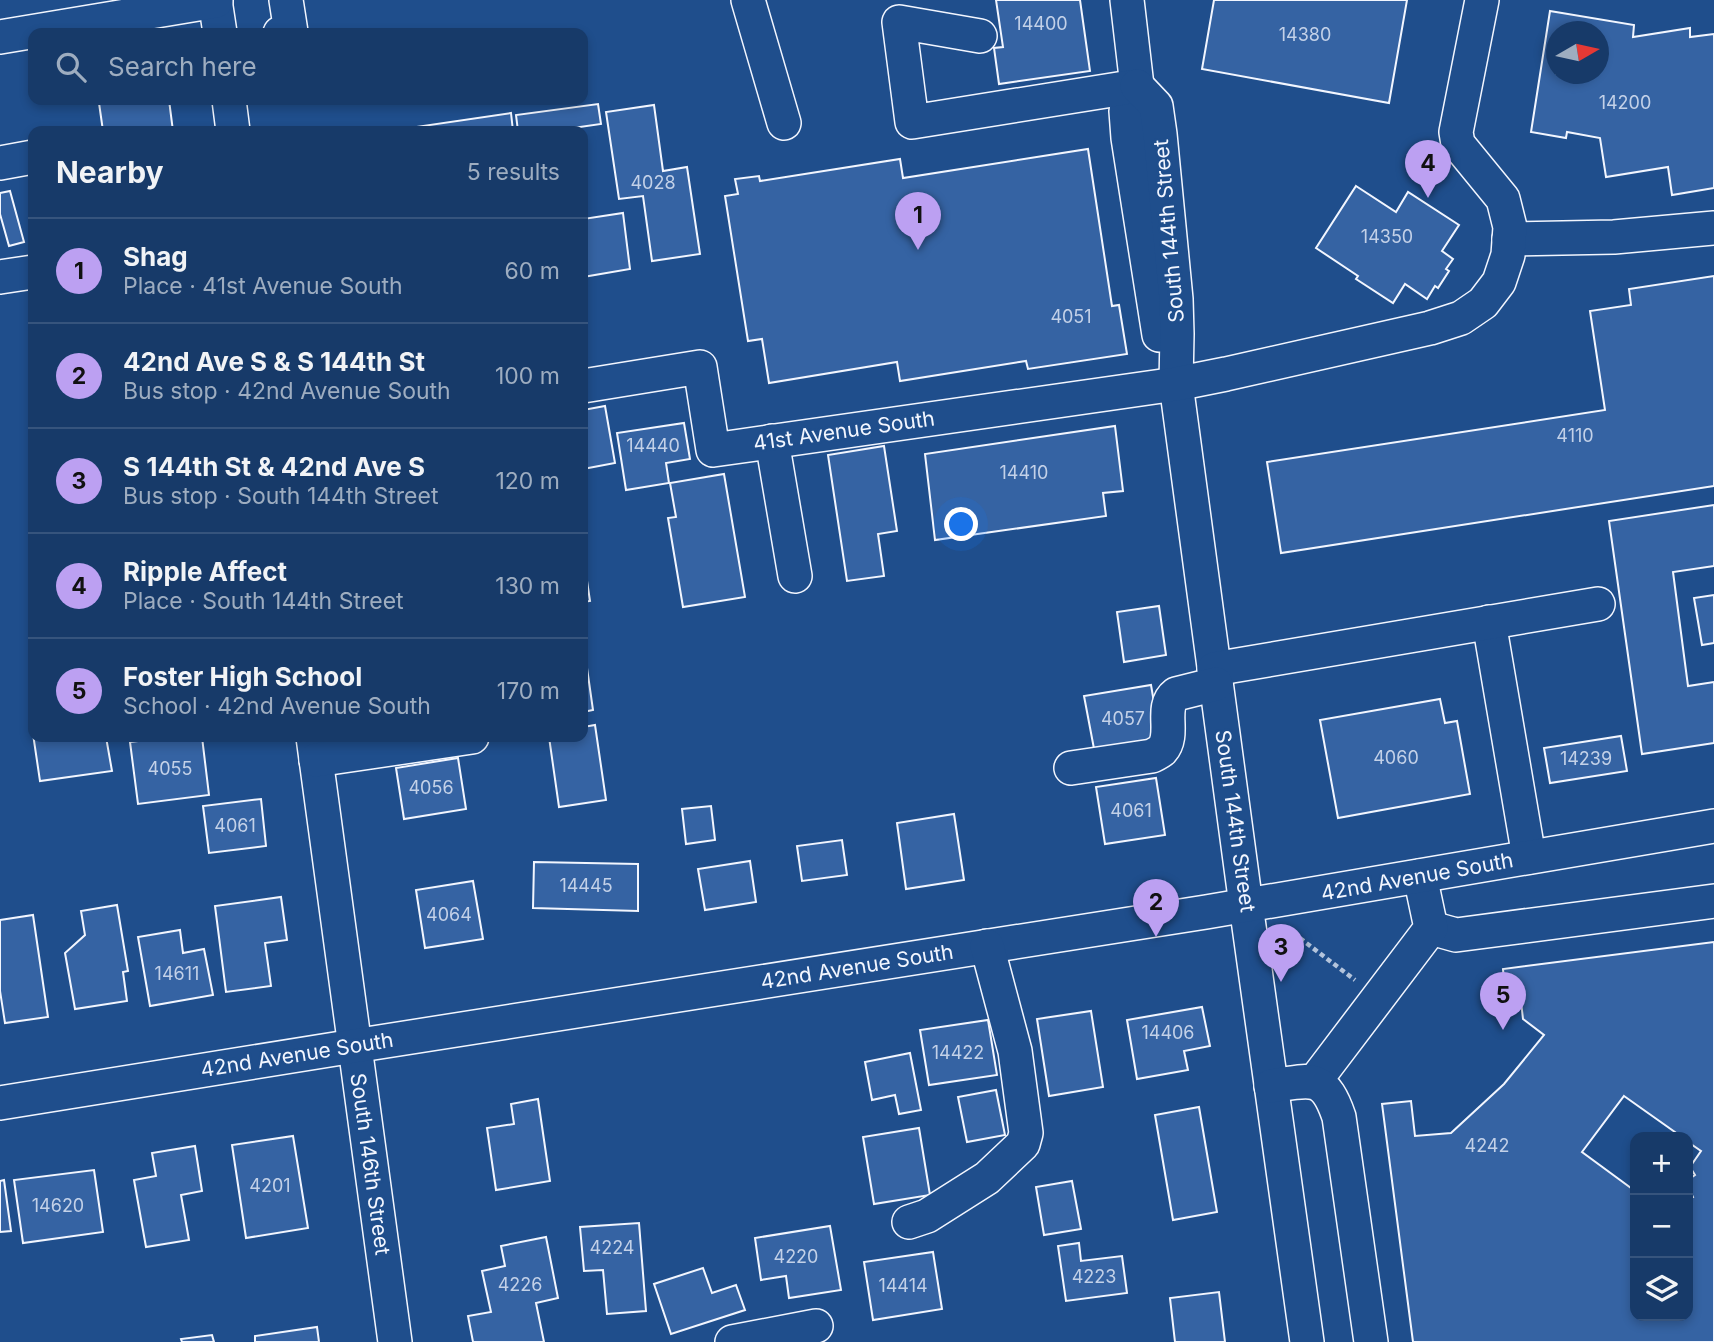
<!DOCTYPE html>
<meta charset="utf-8">
<style>
body{margin:0;font-family:Inter,sans-serif;background:#244571;color:#f1f3f6}
.controls{position:absolute;right:21px;bottom:21px;display:grid;overflow:hidden;border-radius:14px;box-shadow:0 4px 10px #0003}
.controls button{width:63px;height:63px;display:grid;place-items:center;padding:0;border:0;border-bottom:2px solid #36547d;background:#173a69;color:#f1f3f6;font:35px sans-serif}
.compass{position:absolute;left:1546px;top:21px;width:63px;height:63px;border-radius:50%;background:#173a69;box-shadow:0 4px 10px #0003;rotate:81deg}
.you{position:absolute;left:962px;top:525px;width:24px;height:24px;margin:-18px;border:5px solid #fff;border-radius:50%;background:#1a73e8;box-shadow:0 0 0 10px #1a73e833}
.badge{display:grid;place-items:center;width:46px;height:46px;border-radius:50%;background:#bca0f2;color:#111;font-size:23px;font-weight:700}
.pin{position:absolute;translate:-50% -58px;filter:drop-shadow(0 2px 4px #0008)}
.pin::after{content:'';position:absolute;top:37px;width:24px;height:21px;background:inherit;clip-path:polygon(0 0,100% 0,50% 100%)}
.list{margin:0;padding:0;list-style:none}
h2{display:flex;justify-content:space-between;align-items:center;height:91px;margin:0;padding:0 28px;font-size:30px}
h2 small{font-size:23px;font-weight:400;color:#9eadc0}
.list li{display:grid;grid-template-columns:46px 1fr auto;gap:21px;align-items:center;box-sizing:border-box;height:105px;padding:0 28px;border-top:2px solid #36547d}
.list b{display:block;font-size:26px;white-space:nowrap}
.list p{margin:0;font-size:23px;white-space:nowrap;color:#9eadc0}
.list em{font-size:23px;font-style:normal;color:#9eadc0}
.icon{flex:none;width:38px;height:38px;fill:none;stroke:currentColor;stroke-width:2;stroke-linecap:round;stroke-linejoin:round}
.map{position:relative;flex:none;width:1714px;height:1342px;overflow:hidden}
.search{position:absolute;background:#173a69;box-shadow:0 4px 10px #0003;left:28px;top:28px;width:560px;height:77px;display:flex;align-items:center;gap:18px;box-sizing:border-box;padding:0 24px;border-radius:14px;color:#9eadc0;font-size:26px}
.panel{position:absolute;background:#173a69;box-shadow:0 4px 10px #0003;left:28px;top:126px;width:560px;height:616px;border-radius:14px}
.map>svg:first-child{display:block}
.building{fill:#3563a3;stroke:#f2f6ff;stroke-width:2;fill-rule:evenodd}
.lines{fill:none;stroke-linecap:round;stroke-linejoin:round}
.minor-casing{stroke:#f2f6ff;stroke-width:36}
.path{stroke:#b3c4dc;stroke-width:4.5;stroke-dasharray:5 3.5;stroke-linecap:butt}
.minor{stroke:#1f4e8c;stroke-width:33}
.labels{text-anchor:middle;stroke-width:5;stroke-linejoin:round;paint-order:stroke}
.number-label{font-size:18px;fill:#c3d1e8}
.street-label{font-size:21px;fill:#f2f6ff;stroke:#1f4e8c}
</style>
<div class="map">
<svg width="1714" height="1342" viewBox="0 0 1714 1342">
<rect width="100%" height="100%" fill="#1f4e8c"/>
<g class="building">
<path d="M996,0H1080L1090,71L999,84L994,48L1003,47Z"/>
<path d="M1214,0H1407L1389,103L1202,69Z"/>
<path d="M1550,11L1634,25L1633,37L1690,28V37L1714,34V188L1672,195L1668,167L1606,177L1600,138L1567,132L1566,138L1531,132ZM1556,32H1598V74H1556Z"/>
<path d="M119,100H169L173,131H103L99,103Z"/>
<path d="M598,104L601,124L552,131H518L516,115Z"/>
<path d="M654,105L663,171L687,167L700,254L652,261L643,196L619,199L606,112Z"/>
<path d="M511,113L513,131H409V128Z"/>
<path d="M1088,149L1112,306L1119,305L1127,354L1028,369L1026,361L900,381L897,362L769,383L762,339L748,341L725,196L738,194L735,179L759,176L760,181L900,159L903,178Z"/>
<path d="M1356,186L1396,212L1408,192L1459,225L1442,251L1453,259L1446,269L1449,271L1438,288L1435,286L1427,299L1405,284L1393,303L1356,279L1358,276L1316,248Z"/>
<path d="M10,191L24,242L9,246L0,214V193Z"/>
<path d="M623,213L630,269L583,277V219Z"/>
<path d="M1714,276V486L1281,553L1267,462L1605,410L1590,311L1631,305L1629,289Z"/>
<path d="M605,406L615,463L583,469V410Z"/>
<path d="M684,423L690,459L666,463L669,483L626,490L617,433Z"/>
<path d="M1115,426L1123,491L1103,493L1106,516L935,540L925,454Z"/>
<path d="M884,446L897,531L878,534L884,576L847,581L828,455Z"/>
<path d="M724,474L745,597L683,607L668,518L676,517L670,483Z"/>
<path d="M1714,505V566L1673,572L1688,686L1714,682V743L1642,754L1609,521Z"/>
<path d="M583,554L590,601L583,602Z"/>
<path d="M1714,595V643L1702,645L1694,598Z"/>
<path d="M1159,606L1166,655L1124,662L1117,612Z"/>
<path d="M583,640L593,710L583,712Z"/>
<path d="M1151,685L1161,743L1095,754L1084,696Z"/>
<path d="M1440,699L1445,723L1457,721L1470,794L1338,818L1320,720Z"/>
<path d="M595,725L606,800L559,807L549,737H583V727Z"/>
<path d="M33,733V737H106L112,771L40,781L33,734Z"/>
<path d="M1621,736L1627,771L1550,783L1544,748Z"/>
<path d="M171,737H202L209,795L138,804L130,742Z"/>
<path d="M458,758L466,809L404,819L396,768Z"/>
<path d="M1156,778L1165,835L1105,844L1096,787Z"/>
<path d="M261,799L266,846L209,853L203,806Z"/>
<path d="M711,806L715,840L686,844L682,809Z"/>
<path d="M954,814L964,880L906,889L897,823Z"/>
<path d="M842,840L847,875L802,881L797,846Z"/>
<path d="M750,861L756,902L705,910L698,869Z"/>
<path d="M534,862L638,864V911L533,908Z"/>
<path d="M473,881L483,939L425,948L416,890Z"/>
<path d="M281,897L287,940L265,943L271,986L226,992L215,906Z"/>
<path d="M117,905L128,971L123,972L127,1001L75,1009L65,953L85,935L81,911Z"/>
<path d="M33,915L48,1017L5,1023L0,991V920Z"/>
<path d="M180,930L183,953L204,949L213,995L150,1006L138,937Z"/>
<path d="M1714,942V1342H1413L1382,1104L1411,1101L1415,1136L1451,1133L1504,1084L1544,1035L1523,1019L1521,1002L1506,1004L1503,969ZM1624,1096L1682,1137H1688V1142L1701,1151L1690,1167L1695,1175L1688,1180V1187L1693,1197L1688,1200V1316H1635V1191L1582,1152Z"/>
<path d="M1202,1007L1210,1046L1184,1051L1188,1070L1137,1079L1127,1020Z"/>
<path d="M1091,1011L1103,1087L1049,1096L1037,1019Z"/>
<path d="M988,1020L997,1075L929,1085L920,1030Z"/>
<path d="M910,1053L921,1110L899,1114L895,1095L872,1100L865,1062Z"/>
<path d="M996,1090L1005,1135L967,1142L958,1097Z"/>
<path d="M538,1099L550,1181L496,1190L487,1128L514,1124L511,1104Z"/>
<path d="M1199,1107L1217,1212L1173,1220L1155,1115Z"/>
<path d="M919,1128L930,1195L874,1204L863,1137Z"/>
<path d="M293,1136L308,1228L246,1238L232,1145Z"/>
<path d="M195,1146L202,1191L181,1195L189,1240L146,1247L134,1180L156,1176L152,1153Z"/>
<path d="M94,1170L103,1232L23,1243L14,1180Z"/>
<path d="M4,1180L11,1231L0,1232V1181Z"/>
<path d="M1072,1181L1081,1229L1044,1235L1036,1187Z"/>
<path d="M639,1223L646,1311L607,1314L603,1270L584,1271L580,1227Z"/>
<path d="M830,1226L841,1290L789,1298L786,1276L761,1280L755,1238Z"/>
<path d="M546,1237L558,1298L536,1303L544,1342H473L468,1316L491,1312L482,1271L505,1266L501,1246Z"/>
<path d="M1079,1243L1081,1261L1122,1256L1127,1293L1066,1301L1058,1246Z"/>
<path d="M933,1252L942,1309L873,1320L864,1262Z"/>
<path d="M703,1268L712,1293L736,1285L745,1310L671,1334L654,1284Z"/>
<path d="M1219,1292L1225,1342H1175L1170,1298Z"/>
<path d="M317,1327L319,1342H255V1336Z"/>
<path d="M212,1335L214,1342H182L181,1339Z"/>
</g>
<g class="lines">
<defs>
<g id="minor">
<path d="M215,0L220,33"/>
<path d="M748,0L784,123"/>
<path d="M1127,0L1137,86L1126,111L1128,138L1159,335"/>
<path d="M280,33L291,32L286,0"/>
<path d="M980,36L899,22L912,122L1137,86"/>
<path d="M0,37L216,1"/>
<path d="M1137,86L1156,106L1160,134L1176,299L1177,334L1176,384L1246,905L1307,1342"/>
<path d="M229,100L233,131"/>
<path d="M0,163L33,157"/>
<path d="M1509,239L1614,237L1714,228"/>
<path d="M0,277L33,272"/>
<path d="M583,386L700,367L713,450L1176,384L1226,374L1430,328L1461,318L1483,303L1499,282L1508,255L1510,227L1503,199L1458,144L1456,132L1482,0"/>
<path d="M772,441L795,576"/>
<path d="M1489,622L1529,857"/>
<path d="M1214,669L1598,604"/>
<path d="M313,737L395,1342"/>
<path d="M316,760L472,737"/>
<path d="M1071,768L1152,756C1154,755 1161,751 1162,750C1176,734 1159,707 1176,694L1216,684"/>
<path d="M1431,928L1456,935L1714,901"/>
<path d="M1315,1081L1431,928L1420,876"/>
<path d="M1271,1086C1311,1080 1324,1073 1339,1117L1371,1342"/>
<path d="M0,1103L354,1046L1206,912L1714,826"/>
<path d="M909,1222L927,1216L987,1178L1023,1144L1026,1133L1015,1051L987,946"/>
<path d="M732,1342L816,1326"/>
</g>
</defs>
<use href="#minor" class="minor-casing"/>
<path class="path" d="M1293,933L1355,980"/>
<use href="#minor" class="minor"/>
</g>
<g class="labels">
<g class="number-label">
<text x="1041" y="30">14400</text>
<text x="1305" y="41">14380</text>
<text x="1625" y="109">14200</text>
<text x="653" y="189">4028</text>
<text x="1387" y="243">14350</text>
<text x="1071" y="323">4051</text>
<text x="1575" y="442">4110</text>
<text x="653" y="452">14440</text>
<text x="1024" y="479">14410</text>
<text x="1123" y="725">4057</text>
<text x="1396" y="764">4060</text>
<text x="1586" y="765">14239</text>
<text x="170" y="775">4055</text>
<text x="431" y="794">4056</text>
<text x="1131" y="817">4061</text>
<text x="235" y="832">4061</text>
<text x="586" y="892">14445</text>
<text x="449" y="921">4064</text>
<text x="177" y="980">14611</text>
<text x="1168" y="1039">14406</text>
<text x="958" y="1059">14422</text>
<text x="1487" y="1152">4242</text>
<text x="270" y="1192">4201</text>
<text x="58" y="1212">14620</text>
<text x="612" y="1254">4224</text>
<text x="796" y="1263">4220</text>
<text x="1094" y="1283">4223</text>
<text x="520" y="1291">4226</text>
<text x="903" y="1292">14414</text>
</g>
<g class="street-label">
<text transform="translate(1169 231) rotate(-95)" y="7">South 144th Street</text>
<text transform="translate(844 431) rotate(-8)" y="7">41st Avenue South</text>
<text transform="translate(1235 821) rotate(82)" y="7">South 144th Street</text>
<text transform="translate(1417 877) rotate(-10)" y="7">42nd Avenue South</text>
<text transform="translate(857 967) rotate(-9)" y="7">42nd Avenue South</text>
<text transform="translate(297 1055) rotate(-9)" y="7">42nd Avenue South</text>
<text transform="translate(370 1164) rotate(82)" y="7">South 146th Street</text>
</g>
</g>
</svg>
<div class="controls">
<button>+</button>
<button>−</button>
<button><svg class="icon" aria-label="layers" viewBox="0 0 24 24"><path d="M12 4l9 5-9 5-9-5zM3 14l9 5 9-5"/></svg></button>
</div>
<svg class="compass" viewBox="-18 -18 36 36"><path d="M0-13l5 13h-10z" fill="#e53935"/><path d="M0 13l5-13h-10z" fill="#9eadc0"/></svg>
<div class="you"></div>
<div class="pin badge" style="left:918px;top:250px">1</div>
<div class="pin badge" style="left:1156px;top:937px">2</div>
<div class="pin badge" style="left:1281px;top:982px">3</div>
<div class="pin badge" style="left:1428px;top:198px">4</div>
<div class="pin badge" style="left:1503px;top:1030px">5</div>
<div class="search"><svg class="icon" aria-label="search" viewBox="0 0 24 24"><circle cx="10" cy="10" r="6"/><path d="M15 15l6 6"/></svg>Search here</div>
<section class="panel">
<h2>Nearby<small>5 results</small></h2>
<ul class="list">
<li><span class="badge">1</span><div><b>Shag</b><p>Place · 41st Avenue South</p></div><em>60 m</em></li>
<li><span class="badge">2</span><div><b>42nd Ave S &amp; S 144th St</b><p>Bus stop · 42nd Avenue South</p></div><em>100 m</em></li>
<li><span class="badge">3</span><div><b>S 144th St &amp; 42nd Ave S</b><p>Bus stop · South 144th Street</p></div><em>120 m</em></li>
<li><span class="badge">4</span><div><b>Ripple Affect</b><p>Place · South 144th Street</p></div><em>130 m</em></li>
<li><span class="badge">5</span><div><b>Foster High School</b><p>School · 42nd Avenue South</p></div><em>170 m</em></li>
</ul>
</section>
</div>
